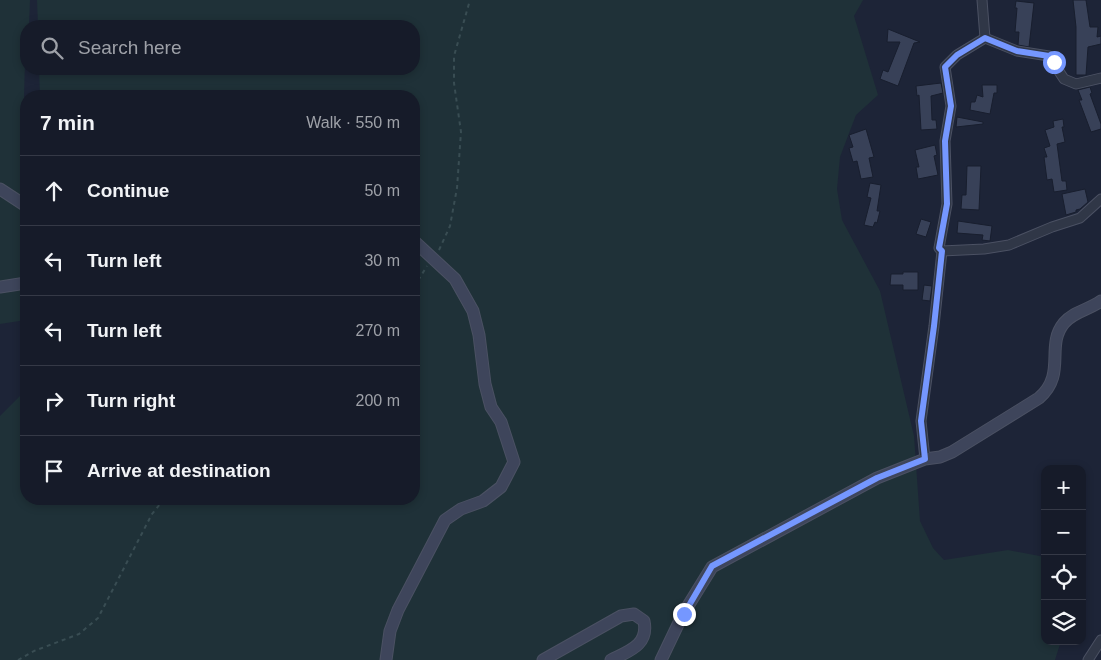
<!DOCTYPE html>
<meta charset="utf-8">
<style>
body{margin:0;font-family:Arial,sans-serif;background:#1f2431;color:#f1f3f6}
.controls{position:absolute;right:15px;bottom:15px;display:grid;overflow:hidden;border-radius:10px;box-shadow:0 2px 8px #0003}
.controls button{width:45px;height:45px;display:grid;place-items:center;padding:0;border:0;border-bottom:1px solid #353946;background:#161b29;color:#f1f3f6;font:25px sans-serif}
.stop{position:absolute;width:15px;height:15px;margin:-11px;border:4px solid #7597ff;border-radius:50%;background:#fff}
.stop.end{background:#7597ff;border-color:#fff;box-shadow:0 1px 5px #0008}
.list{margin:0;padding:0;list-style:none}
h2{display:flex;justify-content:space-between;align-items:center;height:65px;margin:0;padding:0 20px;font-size:21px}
h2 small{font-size:16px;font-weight:400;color:#9ea1a8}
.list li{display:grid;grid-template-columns:32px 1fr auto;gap:15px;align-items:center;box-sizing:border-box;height:70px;padding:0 20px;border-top:1px solid #353946}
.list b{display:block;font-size:19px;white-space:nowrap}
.list em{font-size:16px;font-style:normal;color:#9ea1a8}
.icon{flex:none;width:28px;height:28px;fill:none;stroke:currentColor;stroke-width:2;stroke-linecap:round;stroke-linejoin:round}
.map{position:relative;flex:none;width:1101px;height:660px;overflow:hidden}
.search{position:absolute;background:#161b29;box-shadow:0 2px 8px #0003;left:20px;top:20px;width:400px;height:55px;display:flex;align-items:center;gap:12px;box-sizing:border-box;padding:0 18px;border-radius:20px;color:#9ea1a8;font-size:19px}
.panel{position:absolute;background:#161b29;box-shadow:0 2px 8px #0003;left:20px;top:90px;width:400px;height:415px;border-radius:20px}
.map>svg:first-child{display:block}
.green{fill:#1f3138}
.building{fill:#384158;stroke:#181e2e}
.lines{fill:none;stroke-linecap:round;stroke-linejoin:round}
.street-casing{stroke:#4b5163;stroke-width:11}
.secondary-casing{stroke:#4b5163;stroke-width:13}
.path{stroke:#394d53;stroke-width:2;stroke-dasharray:4 4;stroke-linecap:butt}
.street{stroke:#303747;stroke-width:9}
.secondary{stroke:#3e455b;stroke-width:11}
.route{stroke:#7597ff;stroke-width:6}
</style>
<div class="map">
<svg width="1101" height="660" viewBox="0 0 1101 660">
<rect width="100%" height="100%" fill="#1d2437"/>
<g class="green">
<path d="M0,0H30L29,26H26L24,99L26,320L0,324Z"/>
<path d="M37,0H863L854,16L878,95L856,115L851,128L840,157L837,189L842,220L880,291L914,436L920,521L933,548L944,560L1008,550L1045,557V641H1061L1055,660H0V416L26,390V499H414V96H40L39,69H414V26H38Z"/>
</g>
<g class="building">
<path d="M1073,0H1086L1090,27H1098L1097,37L1101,36V44L1088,47L1086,75H1076V27Z"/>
<path d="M1016,1L1034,3L1029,47L1018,45L1019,32H1015L1017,8H1015Z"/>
<path d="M888,29L920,42L914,43L898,86L880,79L883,70L888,72L900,42H887Z"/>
<path d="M941,83L943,93L931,96L932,120H936L937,129L921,130L919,95L917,96L916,86Z"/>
<path d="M982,85H997V93H994L990,114L970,110L971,102H975L977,95L983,97Z"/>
<path d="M1090,87L1092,93L1090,94L1101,124V129L1091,132L1079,100H1082L1078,90Z"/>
<path d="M957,117L983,122V124L956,127Z"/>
<path d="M1063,119L1064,127H1062L1065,142L1057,144L1062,181H1066L1067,190L1054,192L1052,179L1047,180L1044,157H1047L1044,148L1050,146L1045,130L1054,127L1053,121Z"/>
<path d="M866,129L874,157L869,158L873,177L861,179L857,161L853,162L849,148L853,147L849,135Z"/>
<path d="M935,145L937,155L934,156L938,175L918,179L916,167H919L915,150Z"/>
<path d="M967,166H981L979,210L961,209L962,195H966Z"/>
<path d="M870,183L881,185L877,211H880L877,223L875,222L873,227L864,225L871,198L867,197Z"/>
<path d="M1085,189L1088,202L1080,209L1076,210V212L1066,215L1062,194Z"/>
<path d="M921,219L931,222L926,237L916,234Z"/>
<path d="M958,221L992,226L990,241L982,240L983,235L957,233Z"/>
<path d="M903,272H918V290H903V285H890L891,274H903Z"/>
<path d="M924,285L932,286L930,301L922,300Z"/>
</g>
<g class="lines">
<defs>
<g id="street">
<path d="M982,0L985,38"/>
<path d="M985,38L1017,51L1049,56L1064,79L1076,84L1101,78"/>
<path d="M942,251L984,249L1009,245L1052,227L1080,218L1101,199"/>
<path d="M925,459L921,421L934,326L942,251L939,248L947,204L945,141L951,106L945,67L957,55L985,38"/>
<path d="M1088,660L1101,640"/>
</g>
<g id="secondary">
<path d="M0,189L26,206"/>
<path d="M0,287L26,283"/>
<path d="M386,660L390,631L398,610L445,520L461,509L483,501L501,487L514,462L501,422L491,407L485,384L479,335L473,311L455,279L414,241"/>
<path d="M543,660L621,616L634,614L644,621C649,645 629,651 611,660"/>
<path d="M661,660L683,614L712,567L877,478L925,459L940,457L952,452L1039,398C1067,374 1045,346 1064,323C1074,311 1089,310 1101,301"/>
</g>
</defs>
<use href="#street" class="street-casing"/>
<use href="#secondary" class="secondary-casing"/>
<g class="path">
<path d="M439,250L450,226L457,188L461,132L454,83V56L470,0"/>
<path d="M414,287L427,266"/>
<path d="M18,660L34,651L79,634L98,618L152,514L164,499"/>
</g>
<use href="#street" class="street"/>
<use href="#secondary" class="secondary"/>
</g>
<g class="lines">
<path class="route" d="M684,614L712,566L877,478L925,459L921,421L934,326L942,251L939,248L947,204L945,141L951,106L945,67L957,55L985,38L1017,51L1049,56L1054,62"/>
</g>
</svg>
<div class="controls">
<button>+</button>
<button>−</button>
<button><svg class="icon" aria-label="locate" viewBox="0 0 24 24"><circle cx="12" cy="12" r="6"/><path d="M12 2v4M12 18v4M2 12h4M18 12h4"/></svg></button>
<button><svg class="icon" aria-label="layers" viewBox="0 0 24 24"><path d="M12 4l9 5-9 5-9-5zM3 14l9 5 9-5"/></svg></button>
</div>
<div class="stop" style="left:1054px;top:62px"></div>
<div class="stop end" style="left:684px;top:614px"></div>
<div class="search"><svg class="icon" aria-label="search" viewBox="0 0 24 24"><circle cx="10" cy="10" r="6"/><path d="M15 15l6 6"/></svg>Search here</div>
<section class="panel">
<h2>7 min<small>Walk · 550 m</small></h2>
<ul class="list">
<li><svg class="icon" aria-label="ahead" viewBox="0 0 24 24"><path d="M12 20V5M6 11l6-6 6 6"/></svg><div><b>Continue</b></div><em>50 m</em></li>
<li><svg class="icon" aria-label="left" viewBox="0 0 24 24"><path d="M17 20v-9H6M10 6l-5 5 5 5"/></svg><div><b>Turn left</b></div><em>30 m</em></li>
<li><svg class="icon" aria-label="left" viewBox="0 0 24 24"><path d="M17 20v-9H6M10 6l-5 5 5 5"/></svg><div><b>Turn left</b></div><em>270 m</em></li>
<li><svg class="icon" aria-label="right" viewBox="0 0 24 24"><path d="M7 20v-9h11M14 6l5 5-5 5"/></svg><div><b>Turn right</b></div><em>200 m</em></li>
<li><svg class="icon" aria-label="arrive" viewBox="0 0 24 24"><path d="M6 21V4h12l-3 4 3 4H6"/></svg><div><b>Arrive at destination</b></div></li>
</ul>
</section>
</div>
